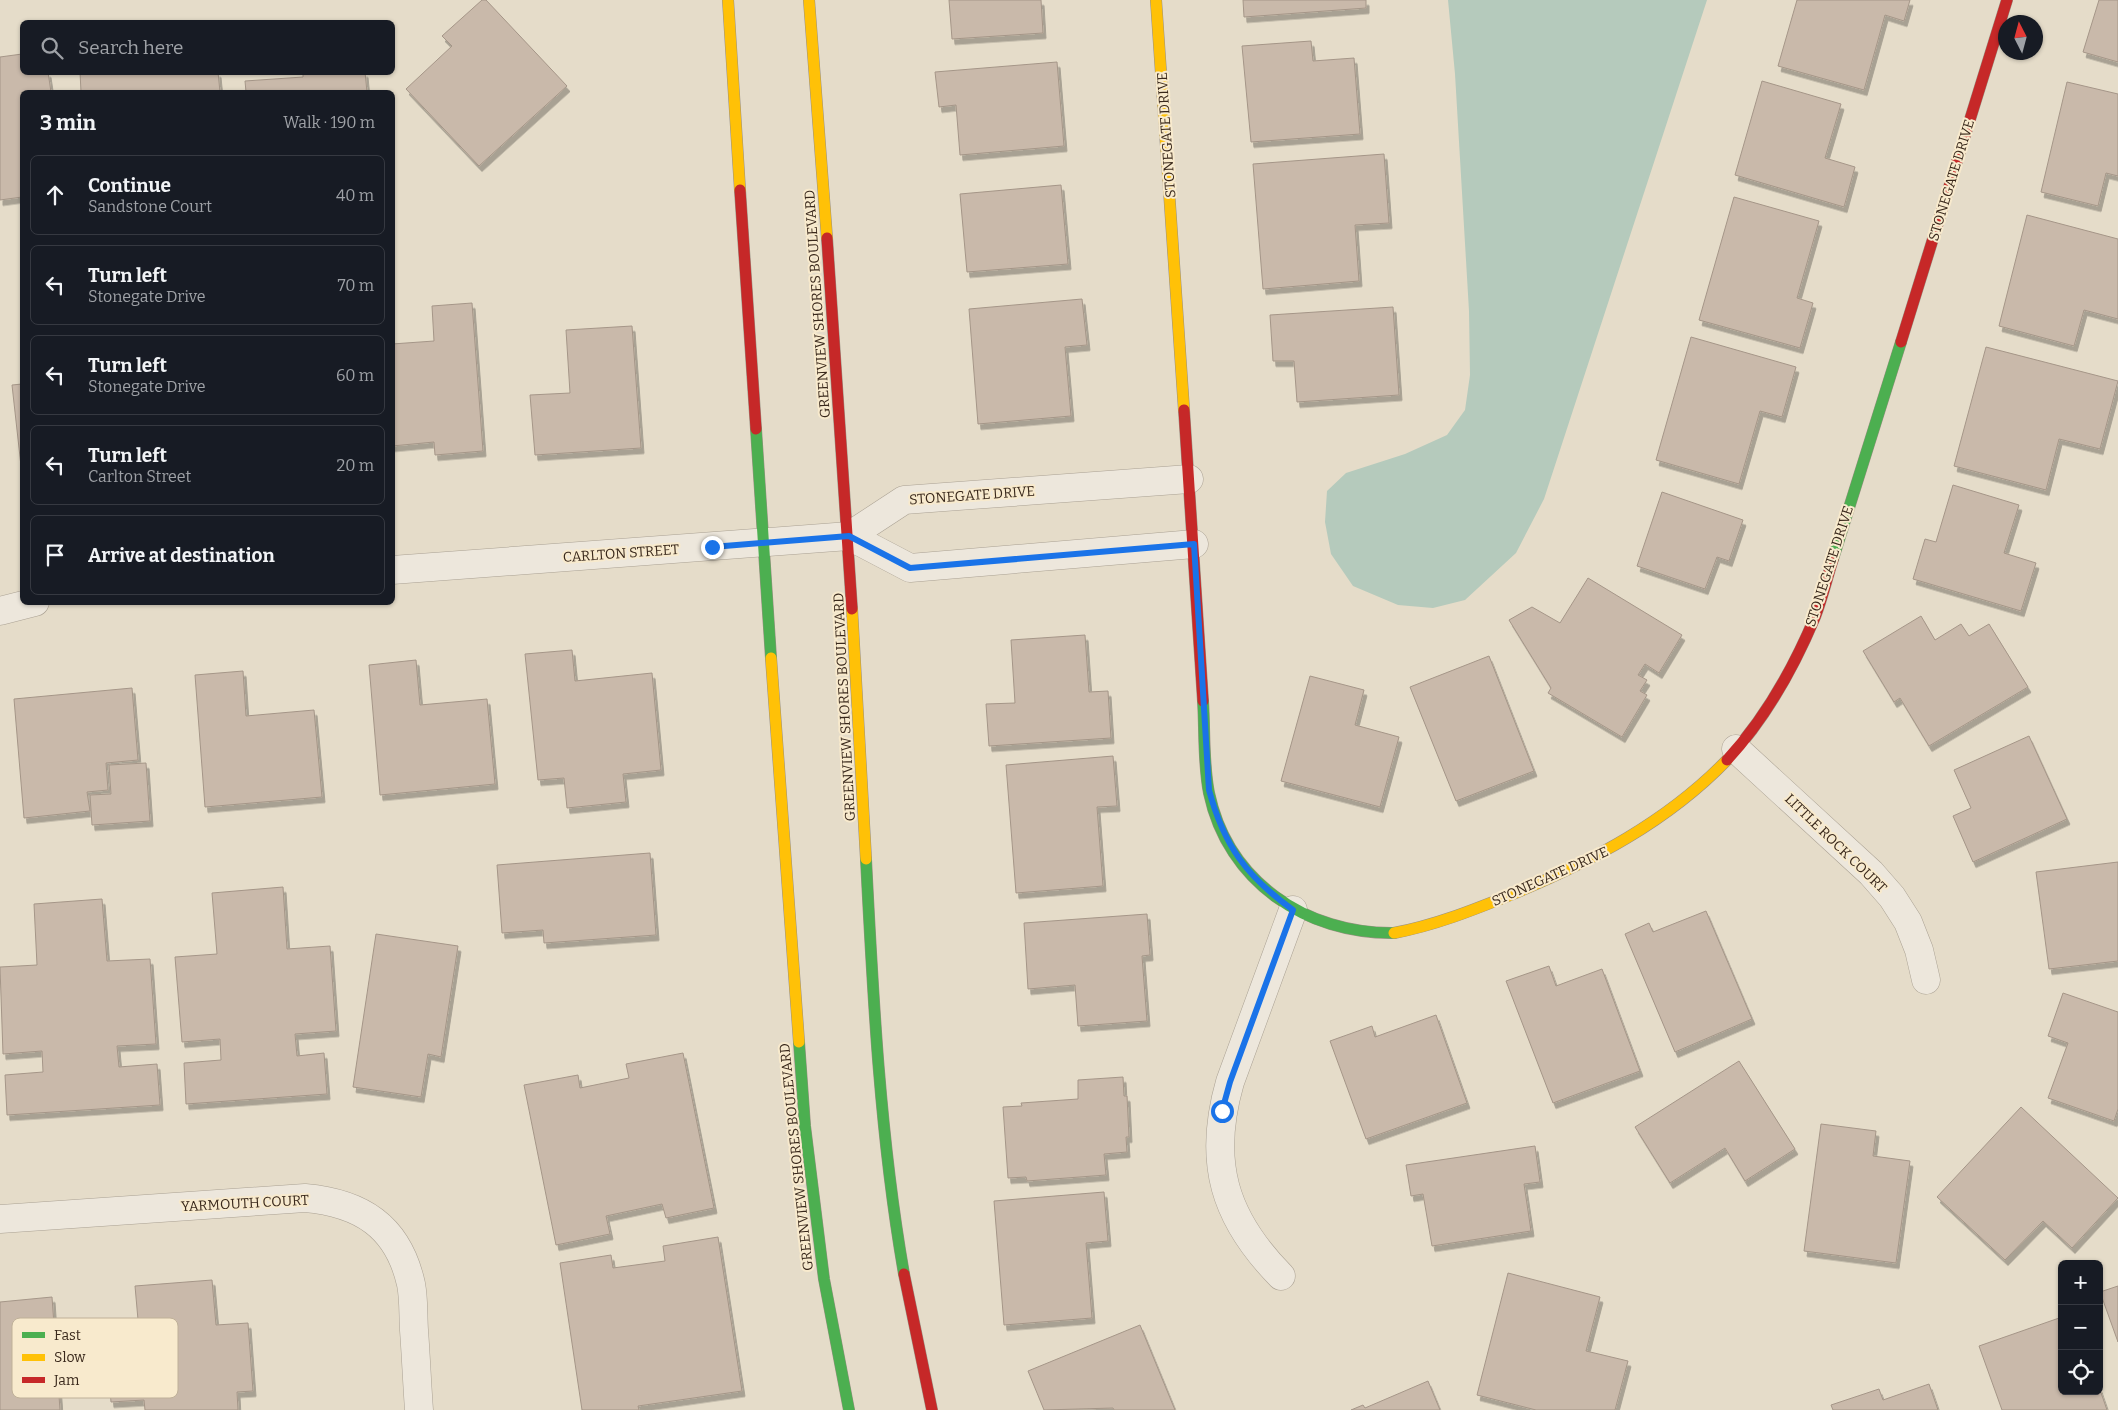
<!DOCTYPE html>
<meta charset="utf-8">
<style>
body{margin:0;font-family:Bitter,serif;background:#20242c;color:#f1f3f6}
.controls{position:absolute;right:15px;bottom:15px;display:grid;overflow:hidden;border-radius:8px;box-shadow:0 1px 4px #0004}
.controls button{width:45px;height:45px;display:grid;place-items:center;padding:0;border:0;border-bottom:1px solid #363941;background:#171b24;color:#f1f3f6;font:25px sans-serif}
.compass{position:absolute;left:1998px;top:15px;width:45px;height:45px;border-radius:50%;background:#171b24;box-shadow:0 1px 4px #0004;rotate:354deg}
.stop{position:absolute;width:15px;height:15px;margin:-11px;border:4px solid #1a73e8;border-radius:50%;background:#fff}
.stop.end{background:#1a73e8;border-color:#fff;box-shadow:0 1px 5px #0008}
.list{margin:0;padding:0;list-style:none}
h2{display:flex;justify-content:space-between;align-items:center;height:65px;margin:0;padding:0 20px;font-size:21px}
h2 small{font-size:16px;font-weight:400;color:#9ea1a6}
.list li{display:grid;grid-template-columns:32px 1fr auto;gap:15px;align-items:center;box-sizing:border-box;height:80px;margin:0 10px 10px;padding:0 10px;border:1px solid #363941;border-radius:8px}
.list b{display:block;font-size:19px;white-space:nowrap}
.list p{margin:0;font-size:16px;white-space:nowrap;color:#9ea1a6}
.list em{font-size:16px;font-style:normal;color:#9ea1a6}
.icon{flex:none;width:28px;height:28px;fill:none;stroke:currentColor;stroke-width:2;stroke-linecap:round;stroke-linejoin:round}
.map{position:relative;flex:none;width:2118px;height:1410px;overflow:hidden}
.search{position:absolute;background:#171b24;box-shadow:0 1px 4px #0004;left:20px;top:20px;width:375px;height:55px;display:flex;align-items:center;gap:12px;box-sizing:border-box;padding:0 18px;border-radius:8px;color:#9ea1a6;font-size:19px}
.panel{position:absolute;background:#171b24;box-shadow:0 1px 4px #0004;left:20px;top:90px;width:375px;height:515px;border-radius:8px}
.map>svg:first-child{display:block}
.water{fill:#b5cabc}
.building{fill:#c9b9aa;stroke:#a59688;filter:url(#shadow)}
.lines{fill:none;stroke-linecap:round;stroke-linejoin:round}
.street-casing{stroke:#aaa193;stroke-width:29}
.fast-casing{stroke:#999083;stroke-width:12}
.slow-casing{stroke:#999083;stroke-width:12}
.jam-casing{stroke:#999083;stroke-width:12}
.street{stroke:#ede7dc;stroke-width:28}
.fast{stroke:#4caf50;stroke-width:11}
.slow{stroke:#ffc107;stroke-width:11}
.jam{stroke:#c62828;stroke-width:11}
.route{stroke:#1a73e8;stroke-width:6}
.labels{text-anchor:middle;stroke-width:4;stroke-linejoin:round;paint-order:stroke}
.street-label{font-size:14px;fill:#39281b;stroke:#f8eacd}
.key{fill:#f8eacd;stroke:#bfb098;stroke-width:1}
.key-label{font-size:14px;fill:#39281b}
</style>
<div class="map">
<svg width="2118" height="1410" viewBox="0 0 2118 1410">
<defs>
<filter id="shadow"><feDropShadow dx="3" dy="5.5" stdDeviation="0" flood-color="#0004"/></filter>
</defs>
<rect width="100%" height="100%" fill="#e5dcc9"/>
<path class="water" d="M1448,0H1707L1544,499L1516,553L1465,600L1433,608L1398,605L1353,586L1331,554L1325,522L1327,491L1346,473L1405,454L1447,435L1465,410L1470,375L1469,311L1455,74Z"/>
<g class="building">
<path d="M482,0H486L567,86L479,166L406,89L452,46L442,36Z"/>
<path d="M949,0H1041L1043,33L952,39Z"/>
<path d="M1243,0H1366V8L1244,17Z"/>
<path d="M1797,0H1910L1904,21L1885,15L1864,90L1778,66Z"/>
<path d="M2099,0H2118V62L2083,52Z"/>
<path d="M1311,41L1313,61L1354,58L1360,134L1251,142L1242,46Z"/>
<path d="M22,54V72H48L51,92H22V197L0,200V57Z"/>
<path d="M1057,62L1064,146L960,155L956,105L939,107L935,72Z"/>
<path d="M80,72H218L220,92H81Z"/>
<path d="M303,72H365L367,92H246L245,81L303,77Z"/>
<path d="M1762,81L1841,104L1825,158L1855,167L1844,207L1735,175Z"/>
<path d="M2067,82L2118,94V176L2106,173L2098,206L2041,192Z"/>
<path d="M1384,154L1389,223L1355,225L1359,281L1263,289L1253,164Z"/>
<path d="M1061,185L1068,264L967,272L960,194Z"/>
<path d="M1734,197L1819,221L1797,298L1813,303L1800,348L1699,320Z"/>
<path d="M2027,215L2118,239V319L2084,310L2074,346L1999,326Z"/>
<path d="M1082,299L1087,345L1065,347L1071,416L978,424L969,309Z"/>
<path d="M472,303L483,451L435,455L434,442L392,446V344L434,341L432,306Z"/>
<path d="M1393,307L1399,395L1297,402L1294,361H1273L1270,315Z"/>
<path d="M632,326L641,448L535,455L530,395L570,393L566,330Z"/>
<path d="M1691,337L1796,367L1782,417L1760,411L1739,484L1656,460Z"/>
<path d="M1986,347L2118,381L2100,449L2059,439L2046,490L1954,466Z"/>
<path d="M22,384V475L12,385Z"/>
<path d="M1953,485L2019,505L2004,553L2036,563L2021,611L1913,579L1925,539L1936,542Z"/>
<path d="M1662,492L1743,520L1729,561L1717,557L1705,589L1637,566Z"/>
<path d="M1588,578L1682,635L1659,673L1645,664L1638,675L1647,680L1640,691L1647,695L1622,737L1548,693L1551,688L1509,620L1532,607L1560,623Z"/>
<path d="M1921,616L1935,640L1961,624L1969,636L1989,624L2028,687L1929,746L1900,698L1894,702L1863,651Z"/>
<path d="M1085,635L1089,692L1108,691L1111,738L989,746L986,704L1015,703L1011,640Z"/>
<path d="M572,650L575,681L652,673L661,770L623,774L626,802L567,808L564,778L538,780L525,654Z"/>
<path d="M1489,656L1534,771L1456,801L1410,687Z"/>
<path d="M416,660L420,705L487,699L495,784L380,795L369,665Z"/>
<path d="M243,671L246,716L314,710L322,797L205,807L195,675Z"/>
<path d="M1310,676L1364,690L1355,725L1399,737L1380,807L1281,781Z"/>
<path d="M132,688L138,760L106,763L108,790L87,792L90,811L24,818L14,699Z"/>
<path d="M2029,736L2067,819L1973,862L1953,816L1971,808L1954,770Z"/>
<path d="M1113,756L1117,806L1097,807L1103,886L1016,893L1006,765Z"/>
<path d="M146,763L150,821L92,825L90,795L111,794L109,765Z"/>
<path d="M650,853L656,935L544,943L543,930L502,933L497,865Z"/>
<path d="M2118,862V961L2049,969L2036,872Z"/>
<path d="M283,887L287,949L330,946L336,1031L295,1034L297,1056L324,1053L327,1094L186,1104L184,1063L221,1060L220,1039L182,1042L175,957L217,954L212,893Z"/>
<path d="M102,899L107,961L150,959L156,1044L117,1046L119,1067L157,1064L160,1105L7,1115L5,1075L43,1072L42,1051L3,1054L0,967L37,965L34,904Z"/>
<path d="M1706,911L1752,1019L1675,1052L1625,934L1649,923L1653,932Z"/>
<path d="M1147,914L1150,955L1142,956L1147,1021L1078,1026L1075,985L1028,989L1024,923Z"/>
<path d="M376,934L458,946L441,1057L428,1054L421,1097L353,1087Z"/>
<path d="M1549,966L1556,986L1602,969L1640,1071L1553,1103L1506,981Z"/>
<path d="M2063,993L2118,1012V1109L2114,1121L2048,1098L2068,1043L2048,1036Z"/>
<path d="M1436,1015L1467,1103L1366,1139L1330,1041L1372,1026L1375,1037Z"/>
<path d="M683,1053L714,1208L666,1218L662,1204L606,1216L610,1234L556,1245L524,1085L578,1075L580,1088L629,1078L626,1064Z"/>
<path d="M1739,1061L1795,1149L1745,1181L1725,1148L1670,1183L1635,1127Z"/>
<path d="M1123,1077L1124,1096H1127L1129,1137H1126L1127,1152L1104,1154L1106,1175L1027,1181L1026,1177L1008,1178L1003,1107L1022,1106L1021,1103L1078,1099V1080Z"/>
<path d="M2021,1107L2118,1198L2072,1248L2043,1221L2005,1260L1937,1197Z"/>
<path d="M1821,1124L1876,1131L1873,1156L1910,1161L1896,1263L1804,1251Z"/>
<path d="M1535,1146L1540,1182L1524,1184L1531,1231L1432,1246L1423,1194L1411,1196L1406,1165Z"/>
<path d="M1104,1192L1108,1241L1086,1243L1092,1318L1004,1325L994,1201Z"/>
<path d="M718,1237L742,1391L638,1406L639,1410H582L560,1263L611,1255L613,1268L665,1261L663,1246Z"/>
<path d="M1508,1273L1600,1297L1586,1351L1628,1361L1615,1410H1536L1477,1395Z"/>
<path d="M212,1280L216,1325L248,1323L253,1391L237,1392L238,1410H145L144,1400L111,1402L105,1333L139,1331L135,1286Z"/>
<path d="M2118,1286V1342L2100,1292Z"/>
<path d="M52,1297L60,1410H0V1302Z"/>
<path d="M2062,1317V1391H2099V1387L2107,1410H2002L1979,1346Z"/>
<path d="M1140,1325L1175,1410H1114L1113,1408L1044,1410L1028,1371Z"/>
<path d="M1428,1381L1440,1410H1351L1363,1405L1365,1408Z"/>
<path d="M1929,1384L1938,1410H1833L1831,1405L1879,1389L1883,1400Z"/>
</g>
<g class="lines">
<defs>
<g id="street">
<path d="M849,536L910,568L1194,544"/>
<path d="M392,570L849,536L904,500L1189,479"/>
<path d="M0,611L35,602"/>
<path d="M1736,749L1871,873L1892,897L1908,922L1919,950L1926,980"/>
<path d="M0,1219L305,1198C361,1203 398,1226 411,1284C414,1299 413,1315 414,1330C416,1357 417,1383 419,1410"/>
<path d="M1281,1276C1224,1218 1207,1162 1230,1082L1293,910"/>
</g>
<g id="fast">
<path d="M756,429L771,658"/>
<path d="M1833,559L1901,342"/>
<path d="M1203,701C1205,731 1203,763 1209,793C1228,882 1306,934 1394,933"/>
<path d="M866,859C873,997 880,1137 904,1274"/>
<path d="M799,1042L805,1126L824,1279L849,1410"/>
</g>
<g id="slow">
<path d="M728,0L740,190"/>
<path d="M809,0L827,238"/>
<path d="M1156,0L1184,410"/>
<path d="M852,609L866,859"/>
<path d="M771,658L799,1042"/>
<path d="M1394,933C1436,925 1473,910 1513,894C1592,861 1667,822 1727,760"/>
</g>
<g id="jam">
<path d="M740,190L756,429"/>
<path d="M827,238L852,609"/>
<path d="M1901,342L2007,0"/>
<path d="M1184,410L1203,701"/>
<path d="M1727,760C1764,720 1794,667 1815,617C1822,599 1827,578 1833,559"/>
<path d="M904,1274L932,1410"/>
</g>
</defs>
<use href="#street" class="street-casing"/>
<use href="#fast" class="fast-casing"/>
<use href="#slow" class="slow-casing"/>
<use href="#jam" class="jam-casing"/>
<use href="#street" class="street"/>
<use href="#fast" class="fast"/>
<use href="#slow" class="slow"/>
<use href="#jam" class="jam"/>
</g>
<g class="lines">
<path class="route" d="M712,547L849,536L910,568L1194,544L1209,790C1224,846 1247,877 1293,910L1230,1082L1222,1111"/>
</g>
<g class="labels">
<g class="street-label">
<text transform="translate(1166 135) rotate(-94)" y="5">STONEGATE DRIVE</text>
<text transform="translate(1951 180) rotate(-73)" y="5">STONEGATE DRIVE</text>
<text transform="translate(817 304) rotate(-94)" y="5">GREENVIEW SHORES BOULEVARD</text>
<text transform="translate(972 495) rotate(-4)" y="5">STONEGATE DRIVE</text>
<text transform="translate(621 553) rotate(-4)" y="5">CARLTON STREET</text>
<text transform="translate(1829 566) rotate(-72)" y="5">STONEGATE DRIVE</text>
<text transform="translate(844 707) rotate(-93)" y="5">GREENVIEW SHORES BOULEVARD</text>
<text transform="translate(1836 843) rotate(44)" y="5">LITTLE ROCK COURT</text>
<text transform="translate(1550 876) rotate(-24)" y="5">STONEGATE DRIVE</text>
<text transform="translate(796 1157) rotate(-96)" y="5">GREENVIEW SHORES BOULEVARD</text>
<text transform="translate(245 1203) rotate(-3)" y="5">YARMOUTH COURT</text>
</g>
</g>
<rect x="12" y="1318" width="166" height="80" rx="8" class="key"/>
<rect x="22" y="1332" width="23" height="6" fill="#4caf50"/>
<rect x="22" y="1354" width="23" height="7" fill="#ffc107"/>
<rect x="22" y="1377" width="23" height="6" fill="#c62828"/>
<g class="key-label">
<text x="54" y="1340">Fast</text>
<text x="54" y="1362">Slow</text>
<text x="54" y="1385">Jam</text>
</g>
</svg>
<div class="controls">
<button>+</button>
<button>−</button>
<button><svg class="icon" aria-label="locate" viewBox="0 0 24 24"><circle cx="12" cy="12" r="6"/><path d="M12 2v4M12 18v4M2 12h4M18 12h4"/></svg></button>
</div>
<svg class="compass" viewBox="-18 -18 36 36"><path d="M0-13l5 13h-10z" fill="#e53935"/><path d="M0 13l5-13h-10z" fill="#9ea1a6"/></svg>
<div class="stop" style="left:1222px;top:1111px"></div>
<div class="stop end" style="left:712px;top:547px"></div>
<div class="search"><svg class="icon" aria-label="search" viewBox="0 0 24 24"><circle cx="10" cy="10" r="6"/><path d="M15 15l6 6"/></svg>Search here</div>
<section class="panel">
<h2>3 min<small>Walk · 190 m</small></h2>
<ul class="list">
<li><svg class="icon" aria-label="ahead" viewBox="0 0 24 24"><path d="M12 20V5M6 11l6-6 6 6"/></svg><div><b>Continue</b><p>Sandstone Court</p></div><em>40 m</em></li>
<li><svg class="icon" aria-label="left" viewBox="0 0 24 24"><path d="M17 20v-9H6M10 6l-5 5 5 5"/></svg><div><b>Turn left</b><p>Stonegate Drive</p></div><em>70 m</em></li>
<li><svg class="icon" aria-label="left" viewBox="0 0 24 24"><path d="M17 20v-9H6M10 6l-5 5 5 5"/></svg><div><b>Turn left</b><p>Stonegate Drive</p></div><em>60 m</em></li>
<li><svg class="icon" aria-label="left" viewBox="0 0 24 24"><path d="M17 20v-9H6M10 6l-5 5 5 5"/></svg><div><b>Turn left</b><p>Carlton Street</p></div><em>20 m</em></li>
<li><svg class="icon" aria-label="arrive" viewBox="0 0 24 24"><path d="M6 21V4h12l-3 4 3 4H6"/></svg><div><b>Arrive at destination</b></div></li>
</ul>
</section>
</div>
